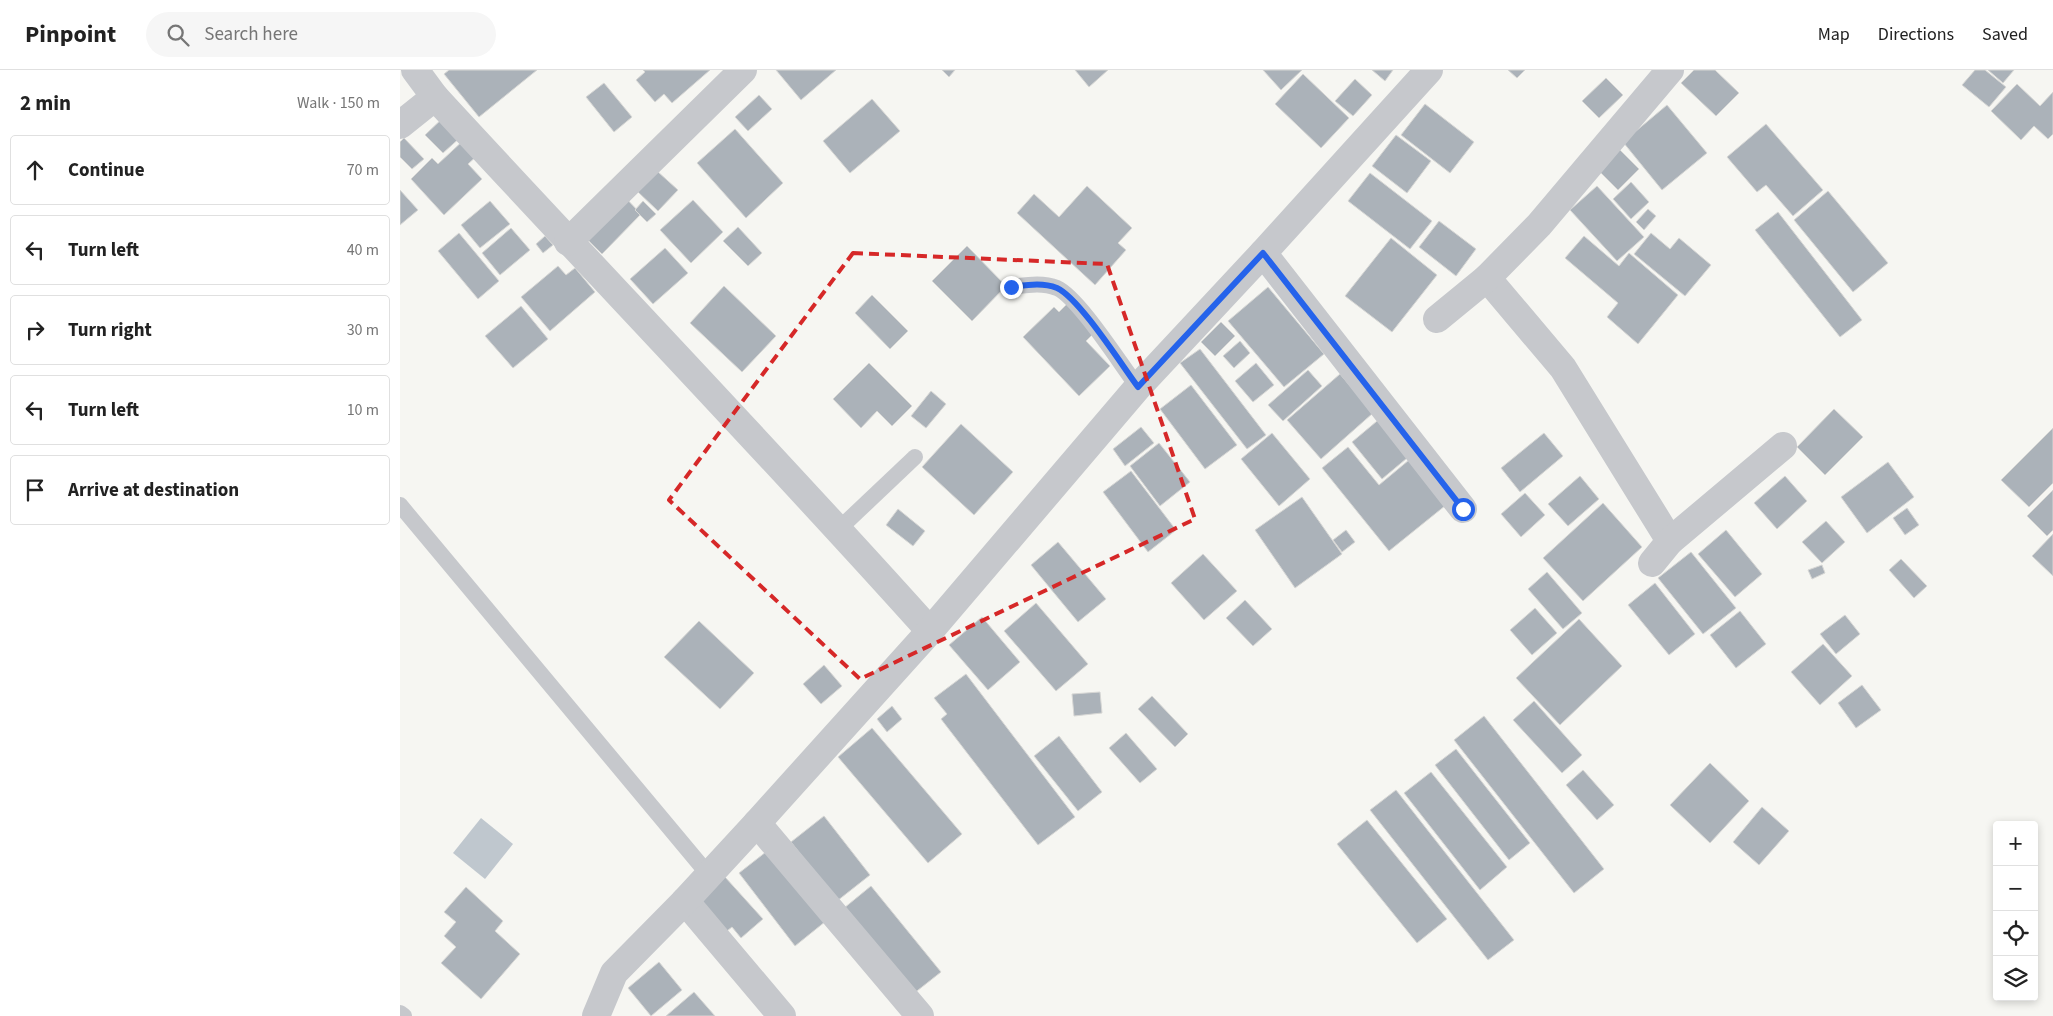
<!DOCTYPE html>
<meta charset="utf-8">
<style>
body{margin:0;font-family:"Source Sans 3",sans-serif;background:#f6f6f6;color:#222}
.controls{position:absolute;right:15px;bottom:15px;display:grid;overflow:hidden;border-radius:5px;box-shadow:0 2px 8px #0003}
.controls button{width:45px;height:45px;display:grid;place-items:center;padding:0;border:0;border-bottom:1px solid #e0e0e0;background:#fff;color:#222;font:25px sans-serif}
.stop{position:absolute;width:15px;height:15px;margin:-11px;border:4px solid #2563eb;border-radius:50%;background:#fff}
.stop.end{background:#2563eb;border-color:#fff;box-shadow:0 1px 5px #0008}
.list{margin:0;padding:0;list-style:none}
h2{display:flex;justify-content:space-between;align-items:center;height:65px;margin:0;padding:0 20px;font-size:21px}
h2 small{font-size:16px;font-weight:400;color:#767676}
.list li{display:grid;grid-template-columns:32px 1fr auto;gap:15px;align-items:center;box-sizing:border-box;height:70px;margin:0 10px 10px;padding:0 10px;border:1px solid #e0e0e0;border-radius:5px}
.list b{display:block;font-size:19px;white-space:nowrap}
.list em{font-size:16px;font-style:normal;color:#767676}
.icon{flex:none;width:28px;height:28px;fill:none;stroke:currentColor;stroke-width:2;stroke-linecap:round;stroke-linejoin:round}
.map{position:relative;flex:none;width:1653px;height:946px;overflow:hidden}
header{display:flex;align-items:center;gap:30px;box-sizing:border-box;height:70px;padding:0 25px;background:#fff;border-bottom:1px solid #e0e0e0}
header strong{font-size:24px}
nav{display:flex;gap:28px;margin-inline-start:auto;font-size:18px}
.search{width:350px;height:45px;background:#f6f6f6;display:flex;align-items:center;gap:12px;box-sizing:border-box;padding:0 18px;border-radius:28px;color:#767676;font-size:19px}
main{display:flex}
aside{flex:1;background:#fff}
.map>svg:first-child{display:block}
.water{fill:#bfc7ce}
.building{fill:#abb2b9;stroke:#d7d7d5}
.lines{fill:none;stroke-linecap:round;stroke-linejoin:round}
.service{stroke:#c6c8cc;stroke-width:16}
.minor{stroke:#c6c8cc;stroke-width:28}
.route{stroke:#2563eb;stroke-width:6}
.marked{fill:none;stroke:#d62828;stroke-width:4;stroke-dasharray:10 6;stroke-linejoin:round}
</style>
<header>
<strong>Pinpoint</strong>
<div class="search"><svg class="icon" aria-label="search" viewBox="0 0 24 24"><circle cx="10" cy="10" r="6"/><path d="M15 15l6 6"/></svg>Search here</div>
<nav><a>Map</a><a>Directions</a><a>Saved</a></nav>
</header>
<main>
<aside>
<h2>2 min<small>Walk · 150 m</small></h2>
<ul class="list">
<li><svg class="icon" aria-label="ahead" viewBox="0 0 24 24"><path d="M12 20V5M6 11l6-6 6 6"/></svg><div><b>Continue</b></div><em>70 m</em></li>
<li><svg class="icon" aria-label="left" viewBox="0 0 24 24"><path d="M17 20v-9H6M10 6l-5 5 5 5"/></svg><div><b>Turn left</b></div><em>40 m</em></li>
<li><svg class="icon" aria-label="right" viewBox="0 0 24 24"><path d="M7 20v-9h11M14 6l5 5-5 5"/></svg><div><b>Turn right</b></div><em>30 m</em></li>
<li><svg class="icon" aria-label="left" viewBox="0 0 24 24"><path d="M17 20v-9H6M10 6l-5 5 5 5"/></svg><div><b>Turn left</b></div><em>10 m</em></li>
<li><svg class="icon" aria-label="arrive" viewBox="0 0 24 24"><path d="M6 21V4h12l-3 4 3 4H6"/></svg><div><b>Arrive at destination</b></div></li>
</ul>
</aside>
<div class="map">
<svg width="1653" height="946" viewBox="0 0 1653 946">
<rect width="100%" height="100%" fill="#f6f6f2"/>
<path class="water" d="M81,748L113,774L85,809L53,783Z"/>
<g class="building">
<path d="M49,0H137L79,47L44,4Z"/>
<path d="M243,0H310L272,33L264,24L255,32L236,10L245,2Z"/>
<path d="M376,0H436L401,30Z"/>
<path d="M542,0H555L549,7Z"/>
<path d="M675,0H708L689,17Z"/>
<path d="M863,0H902L881,20Z"/>
<path d="M972,0H993L985,11Z"/>
<path d="M1108,0H1125L1117,8Z"/>
<path d="M1294,0H1315L1339,23L1316,46L1281,13Z"/>
<path d="M1575,0H1585L1606,17L1589,37L1562,15Z"/>
<path d="M1588,0H1614L1603,13Z"/>
<path d="M903,4L949,48L921,78L875,34Z"/>
<path d="M1206,8L1223,25L1199,48L1182,31Z"/>
<path d="M955,9L972,25L953,46L935,31Z"/>
<path d="M204,13L232,47L214,62L186,27Z"/>
<path d="M1617,14L1640,36L1653,22V64L1648,69L1634,56L1621,70L1591,41Z"/>
<path d="M359,25L372,39L348,61L335,47Z"/>
<path d="M472,29L500,61L450,103L423,71Z"/>
<path d="M1025,34L1074,72L1050,103L1001,65Z"/>
<path d="M1267,35L1307,83L1262,120L1223,72Z"/>
<path d="M45,46L63,65L43,83L25,65Z"/>
<path d="M1366,54L1423,120L1393,146L1366,115L1357,122L1327,87Z"/>
<path d="M335,59L383,113L346,148L297,93Z"/>
<path d="M996,65L1031,91L1007,123L972,96Z"/>
<path d="M4,68L24,89L12,99L0,87V72Z"/>
<path d="M66,68L80,83L68,94L82,109L44,145L11,109L32,88L38,94Z"/>
<path d="M1219,79L1239,99L1218,120L1198,100Z"/>
<path d="M257,101L278,120L258,141L238,122Z"/>
<path d="M970,103L1032,151L1010,179L948,131Z"/>
<path d="M1231,112L1249,132L1231,149L1213,129Z"/>
<path d="M687,116L732,158L718,173L726,180L695,215L617,143L634,124L659,147Z"/>
<path d="M1197,116L1244,167L1217,191L1170,140Z"/>
<path d="M0,120L18,140L0,155Z"/>
<path d="M1428,121L1488,193L1453,222L1394,150Z"/>
<path d="M220,122L241,144L202,184L180,162Z"/>
<path d="M293,130L323,162L291,193L260,160Z"/>
<path d="M90,131L110,154L80,178L61,155Z"/>
<path d="M243,131L256,144L247,152L235,140Z"/>
<path d="M1248,139L1256,146L1244,160L1236,152Z"/>
<path d="M1378,142L1462,250L1440,267L1355,160Z"/>
<path d="M1039,151L1076,179L1056,206L1019,177Z"/>
<path d="M338,157L362,183L348,196L323,171Z"/>
<path d="M111,158L130,180L100,205L82,183Z"/>
<path d="M59,163L99,211L78,229L38,181Z"/>
<path d="M1251,163L1270,179L1279,168L1311,195L1285,226L1234,184Z"/>
<path d="M145,166L153,175L143,183L136,174Z"/>
<path d="M1184,166L1219,196L1229,183L1278,225L1238,274L1207,247L1218,233L1165,188Z"/>
<path d="M991,168L1037,205L992,262L945,226Z"/>
<path d="M567,176L606,216L572,251L532,211Z"/>
<path d="M265,178L288,203L253,234L230,209Z"/>
<path d="M158,196L166,205L175,198L195,222L150,261L121,227Z"/>
<path d="M324,216L376,266L342,302L290,253Z"/>
<path d="M868,217L924,284L884,317L828,251Z"/>
<path d="M472,225L508,261L490,279L455,243Z"/>
<path d="M668,233L695,262L686,271L710,296L679,326L623,267L654,237L659,242Z"/>
<path d="M121,236L148,269L113,298L85,266Z"/>
<path d="M821,252L835,266L815,286L801,272Z"/>
<path d="M840,271L850,283L834,298L823,286Z"/>
<path d="M800,279L866,365L847,379L780,293Z"/>
<path d="M469,293L512,336L492,356L477,341L461,358L433,329Z"/>
<path d="M856,293L874,315L853,332L835,311Z"/>
<path d="M908,300L922,316L883,351L868,335Z"/>
<path d="M940,304L973,343L921,389L887,350Z"/>
<path d="M791,315L837,375L805,399L760,339Z"/>
<path d="M531,321L546,334L526,358L511,346Z"/>
<path d="M1434,339L1463,367L1425,405L1397,377Z"/>
<path d="M989,341L1019,378L982,409L952,372Z"/>
<path d="M561,354L613,402L574,445L522,397Z"/>
<path d="M741,357L754,373L725,396L713,379Z"/>
<path d="M1653,358V413L1629,437L1601,410Z"/>
<path d="M872,363L910,409L879,436L841,389Z"/>
<path d="M1144,363L1163,386L1120,422L1101,398Z"/>
<path d="M759,373L790,412L760,436L730,396Z"/>
<path d="M948,377L979,415L1015,385L1051,431L989,481L922,398Z"/>
<path d="M1488,392L1514,427L1467,463L1441,427Z"/>
<path d="M731,401L776,460L748,482L703,422Z"/>
<path d="M1180,406L1199,429L1168,456L1148,434Z"/>
<path d="M1385,406L1407,431L1377,459L1354,433Z"/>
<path d="M1653,420V460L1647,466L1627,446Z"/>
<path d="M1125,423L1145,445L1121,467L1101,444Z"/>
<path d="M902,427L942,484L895,518L855,460Z"/>
<path d="M1203,433L1242,477L1183,531L1143,488Z"/>
<path d="M1507,438L1519,455L1505,465L1493,448Z"/>
<path d="M498,439L525,461L513,476L486,455Z"/>
<path d="M1426,451L1445,472L1422,493L1402,472Z"/>
<path d="M946,460L955,472L942,482L933,470Z"/>
<path d="M1326,460L1362,504L1335,527L1298,484Z"/>
<path d="M1653,464V506L1632,486Z"/>
<path d="M658,472L706,529L678,552L631,495Z"/>
<path d="M1291,482L1336,538L1303,564L1258,508Z"/>
<path d="M803,484L837,521L804,550L771,513Z"/>
<path d="M1501,489L1527,516L1514,528L1489,500Z"/>
<path d="M1422,495L1425,503L1412,509L1408,500Z"/>
<path d="M1147,502L1182,543L1163,559L1128,519Z"/>
<path d="M1255,513L1295,564L1269,585L1228,535Z"/>
<path d="M845,530L872,559L853,576L826,548Z"/>
<path d="M636,533L688,594L656,621L604,561Z"/>
<path d="M1135,538L1157,563L1132,585L1110,560Z"/>
<path d="M1340,541L1366,574L1336,598L1310,565Z"/>
<path d="M1445,545L1460,564L1436,584L1420,564Z"/>
<path d="M582,547L620,592L588,620L549,575Z"/>
<path d="M1179,549L1222,596L1160,655L1116,608Z"/>
<path d="M299,551L354,603L320,639L264,587Z"/>
<path d="M1423,574L1452,606L1420,635L1391,602Z"/>
<path d="M424,595L442,616L421,634L403,614Z"/>
<path d="M566,604L675,747L638,775L541,649L547,644L534,628Z"/>
<path d="M1462,615L1481,640L1456,658L1438,633Z"/>
<path d="M700,622L702,643L674,646L672,624Z"/>
<path d="M752,626L788,664L775,677L738,639Z"/>
<path d="M1134,631L1182,685L1162,703L1113,650Z"/>
<path d="M492,636L502,649L487,662L477,649Z"/>
<path d="M1084,646L1204,799L1174,823L1054,670Z"/>
<path d="M472,658L562,764L528,793L438,687Z"/>
<path d="M726,663L757,699L740,713L709,678Z"/>
<path d="M659,666L702,722L678,741L634,686Z"/>
<path d="M1056,679L1130,773L1109,790L1035,695Z"/>
<path d="M1310,693L1349,731L1310,773L1270,735Z"/>
<path d="M1183,700L1214,735L1197,750L1166,715Z"/>
<path d="M1031,702L1107,797L1080,820L1004,723Z"/>
<path d="M996,720L1114,870L1088,890L970,740Z"/>
<path d="M1362,737L1389,761L1359,795L1333,772Z"/>
<path d="M424,746L470,805L437,831L391,772Z"/>
<path d="M967,750L1047,849L1017,873L937,774Z"/>
<path d="M371,778L426,851L395,876L339,803Z"/>
<path d="M325,807L363,849L341,868L332,857L323,864L296,833Z"/>
<path d="M471,816L541,902L508,928L438,843Z"/>
<path d="M66,817L103,851L95,861L120,884L81,929L41,893L56,877L44,866L56,852L44,842Z"/>
<path d="M259,892L282,920L251,946L228,918Z"/>
<path d="M294,922L315,946H266Z"/>
</g>
<g class="lines">
<g class="service">
<path d="M611,217C627,215 642,212 657,218C679,228 721,295 738,317"/>
<path d="M0,435L308,804"/>
<path d="M439,459L515,387"/>
<path d="M0,943L4,946"/>
</g>
<g class="minor">
<path d="M15,0L35,27"/>
<path d="M0,55L35,27C199,205 368,380 530,561"/>
<path d="M168,172L343,0"/>
<path d="M863,183L1063,439"/>
<path d="M1087,208L1163,298L1270,471"/>
<path d="M1037,249L1087,208L1139,155L1270,0"/>
<path d="M1252,493L1270,471L1383,376"/>
<path d="M357,753L520,946"/>
<path d="M285,831L382,946"/>
<path d="M196,946L214,903L285,831L357,753L530,561L738,317L863,183L1029,0"/>
</g>
</g>
<g class="lines">
<path class="route" d="M611,217C627,215 642,212 657,218C679,228 721,294 738,317L863,183L1063,439"/>
</g>
<path class="marked" d="M453,183L707,194L795,449L460,609L269,430Z"/>
</svg>
<div class="controls">
<button>+</button>
<button>−</button>
<button><svg class="icon" aria-label="locate" viewBox="0 0 24 24"><circle cx="12" cy="12" r="6"/><path d="M12 2v4M12 18v4M2 12h4M18 12h4"/></svg></button>
<button><svg class="icon" aria-label="layers" viewBox="0 0 24 24"><path d="M12 4l9 5-9 5-9-5zM3 14l9 5 9-5"/></svg></button>
</div>
<div class="stop" style="left:1063px;top:439px"></div>
<div class="stop end" style="left:611px;top:217px"></div>
</div>
</main>
